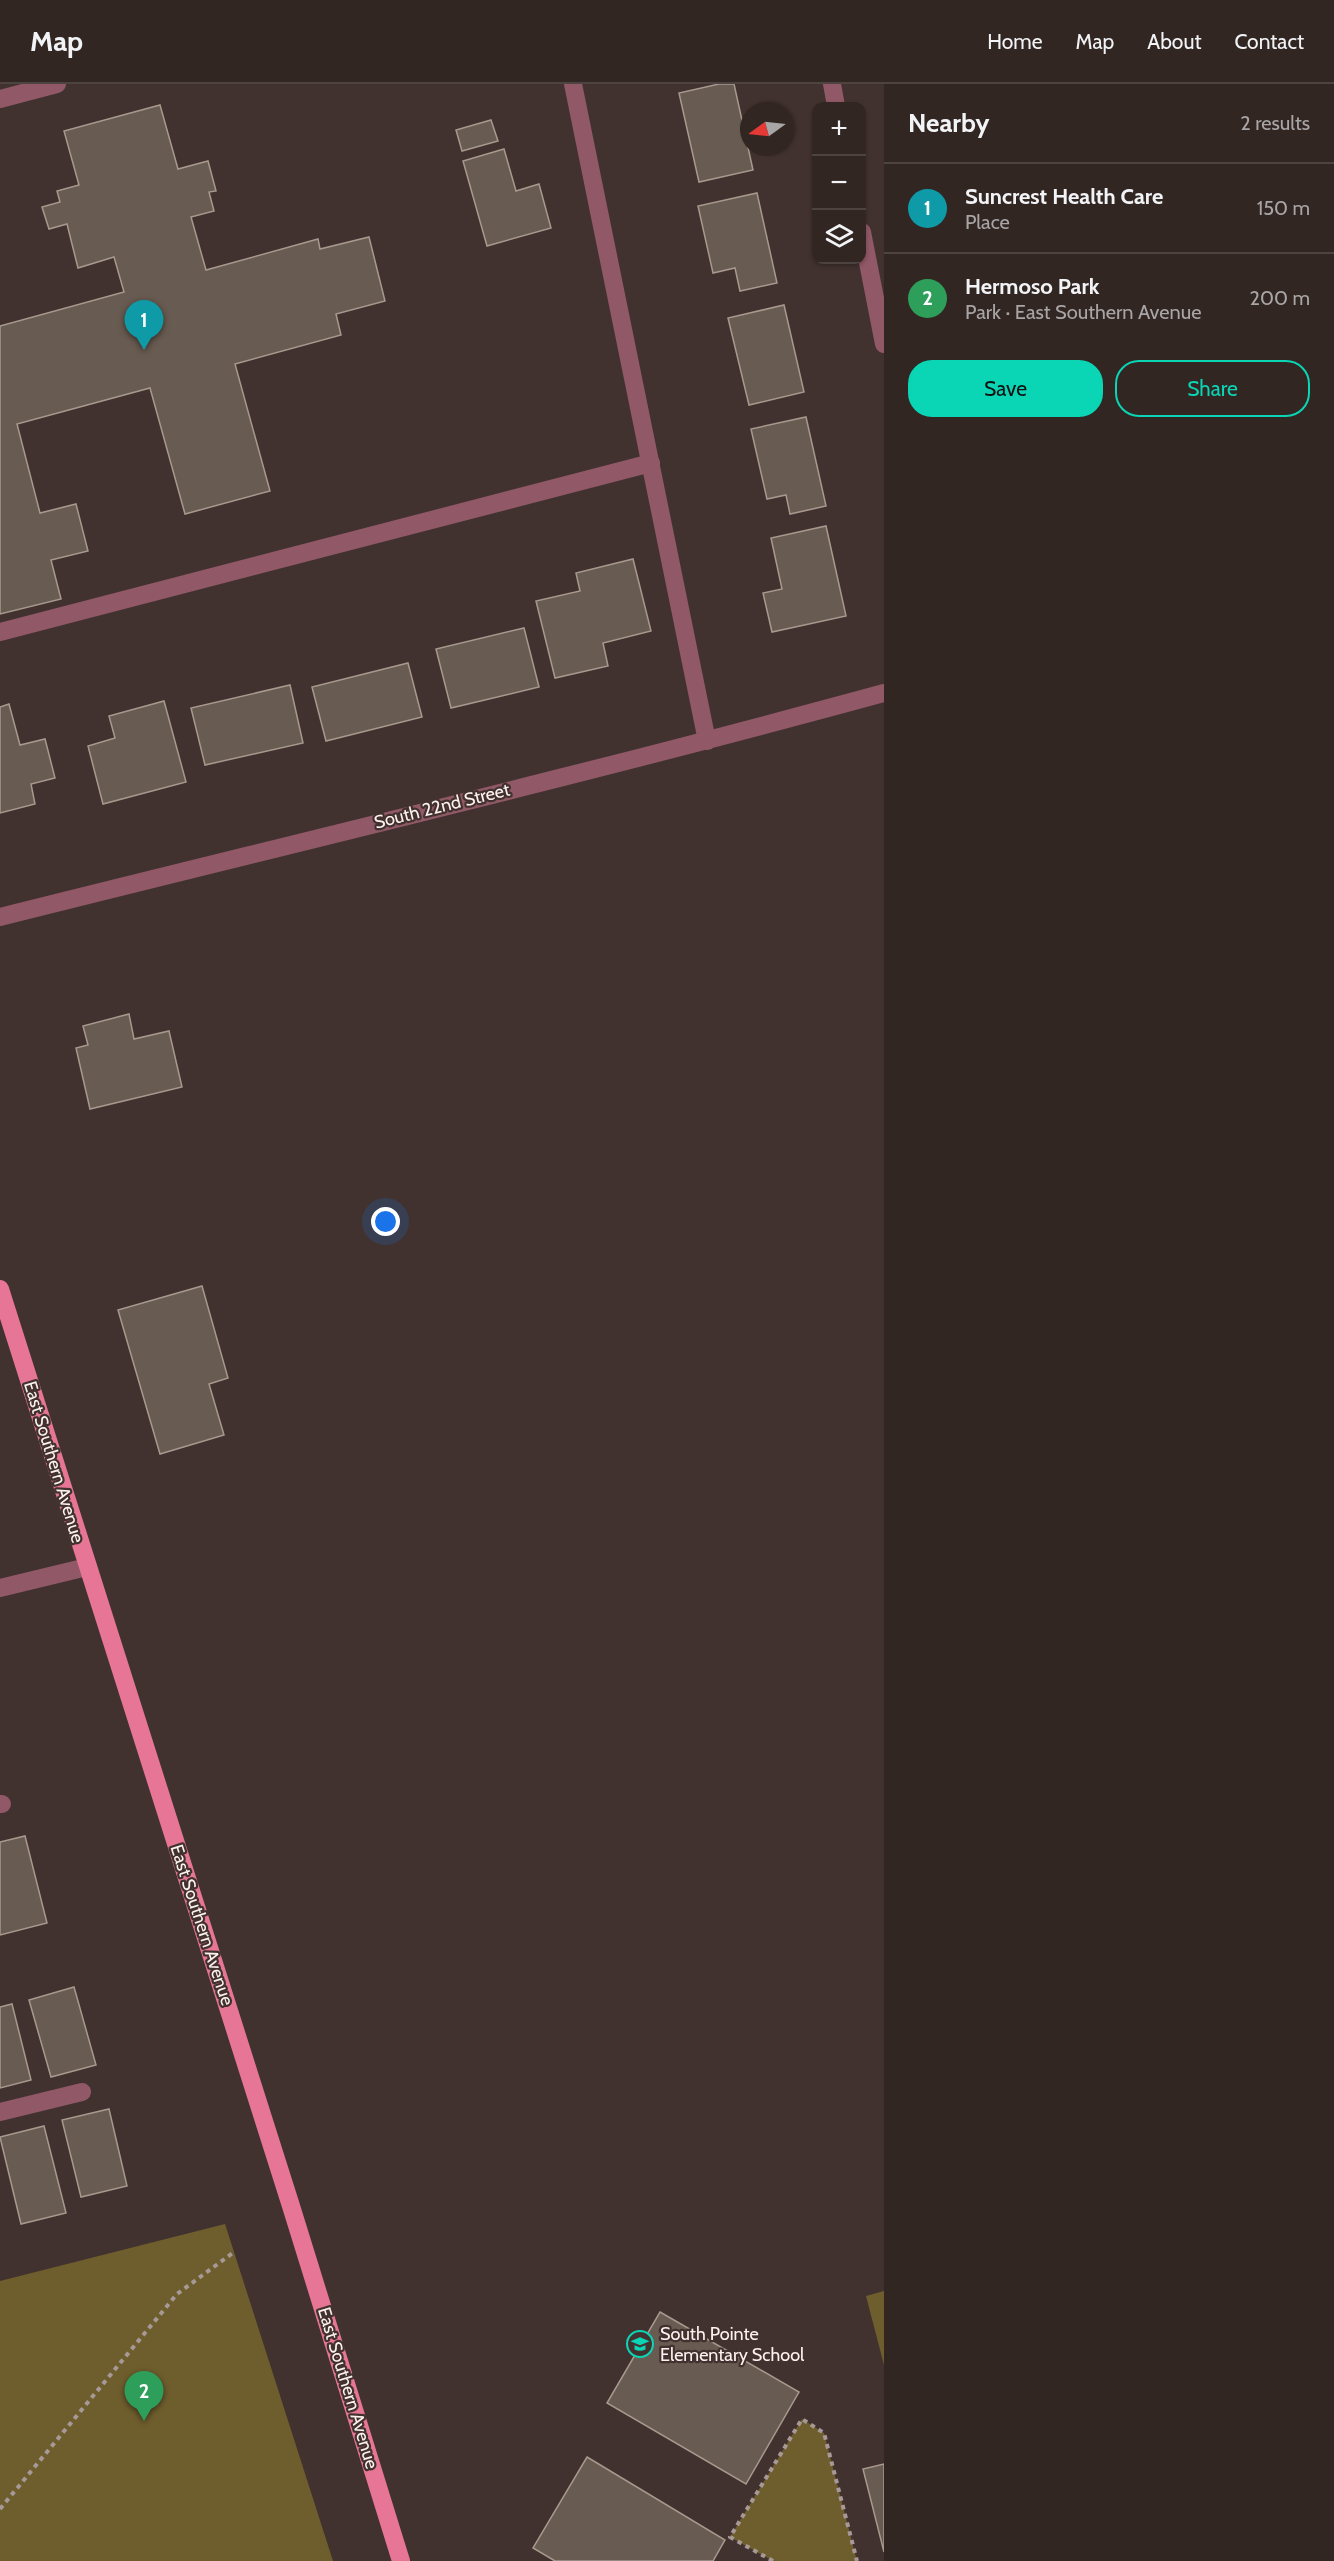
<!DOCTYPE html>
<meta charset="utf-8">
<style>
body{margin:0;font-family:Cabin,sans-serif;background:#3a2e2b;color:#f1f3f6}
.controls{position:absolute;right:18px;top:18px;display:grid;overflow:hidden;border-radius:12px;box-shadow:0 2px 4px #0004}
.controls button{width:54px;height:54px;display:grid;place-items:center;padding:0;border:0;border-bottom:2px solid #4d4341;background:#322623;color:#f1f3f6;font:30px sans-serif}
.compass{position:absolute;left:740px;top:18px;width:54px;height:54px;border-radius:50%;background:#322623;box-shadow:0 2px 4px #0004;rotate:255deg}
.you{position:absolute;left:386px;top:1138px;width:21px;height:21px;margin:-15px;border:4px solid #fff;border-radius:50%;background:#1a73e8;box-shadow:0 0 0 9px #1a73e833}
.badge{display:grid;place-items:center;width:39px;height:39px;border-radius:50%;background:#0ad5b5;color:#fff;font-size:20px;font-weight:700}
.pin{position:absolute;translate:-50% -50px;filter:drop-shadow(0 2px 3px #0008)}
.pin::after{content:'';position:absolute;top:32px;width:21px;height:18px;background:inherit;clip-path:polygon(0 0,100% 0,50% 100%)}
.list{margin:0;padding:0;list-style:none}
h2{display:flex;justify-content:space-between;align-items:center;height:78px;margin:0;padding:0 24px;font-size:26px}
h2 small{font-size:20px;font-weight:400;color:#a8a5a6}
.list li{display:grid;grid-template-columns:39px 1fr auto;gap:18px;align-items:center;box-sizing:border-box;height:90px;padding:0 24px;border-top:2px solid #4d4341}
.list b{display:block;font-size:22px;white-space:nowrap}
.list p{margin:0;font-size:20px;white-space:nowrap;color:#a8a5a6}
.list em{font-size:20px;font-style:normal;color:#a8a5a6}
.actions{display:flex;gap:12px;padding:18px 24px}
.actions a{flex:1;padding:14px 0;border:2px solid #0ad5b5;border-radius:24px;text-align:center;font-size:21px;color:#0ad5b5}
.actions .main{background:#0ad5b5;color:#111}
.icon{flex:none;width:33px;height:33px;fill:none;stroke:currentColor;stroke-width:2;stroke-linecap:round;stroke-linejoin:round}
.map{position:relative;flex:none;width:884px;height:2477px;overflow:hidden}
header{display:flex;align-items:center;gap:36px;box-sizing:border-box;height:84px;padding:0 30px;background:#322623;border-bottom:2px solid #4d4341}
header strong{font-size:28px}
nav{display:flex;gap:33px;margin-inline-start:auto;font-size:21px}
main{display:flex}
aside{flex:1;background:#322623}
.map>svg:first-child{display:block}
.park{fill:#6f5e2d}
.building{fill:#685b51;stroke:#a7998e;stroke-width:1.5}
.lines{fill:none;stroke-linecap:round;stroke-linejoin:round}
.path{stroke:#a79997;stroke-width:4;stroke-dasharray:4.5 4.5;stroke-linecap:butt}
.minor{stroke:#915867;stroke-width:18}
.major{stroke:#e77596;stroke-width:18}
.labels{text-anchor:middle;stroke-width:4.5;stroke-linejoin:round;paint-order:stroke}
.street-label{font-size:18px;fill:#fdf2f0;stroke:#42322f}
.poi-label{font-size:18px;fill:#fdf2f0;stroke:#42322f;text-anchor:start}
</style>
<header>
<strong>Map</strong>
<nav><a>Home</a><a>Map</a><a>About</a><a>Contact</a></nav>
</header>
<main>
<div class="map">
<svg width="884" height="2477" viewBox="0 0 884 2477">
<rect width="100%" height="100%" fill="#42322f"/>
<g class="park">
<path d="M225,2140L333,2477H0V2197Z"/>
<path d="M884,2207V2281L866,2212Z"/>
<path d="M802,2335L824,2349L857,2477H773L730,2453Z"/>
</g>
<g class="building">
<path d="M719,0H734L753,86L699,98L679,9Z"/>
<path d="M160,21L178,85L208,77L216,107L209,108L214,127L191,133L206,186L318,155L320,165L369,153L385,217L336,230L341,251L235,280L270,407L185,430L150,304L17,340L40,429L76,420L88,467L51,476L61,515L0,530V242L124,208L114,173L78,184L67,140L49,145L42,123L60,118L57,107L79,101L64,47Z"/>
<path d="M491,36L498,57L462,67L456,46Z"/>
<path d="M504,65L516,107L539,100L551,144L487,162L463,77Z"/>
<path d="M757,109L777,199L740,207L735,184L713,189L698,122Z"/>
<path d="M784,221L804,308L749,321L728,234Z"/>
<path d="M806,333L826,422L790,430L786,411L767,415L751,345Z"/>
<path d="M826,442L846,532L772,548L763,509L782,505L771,454Z"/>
<path d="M633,475L651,547L603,559L608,582L555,594L536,517L580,507L576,489Z"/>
<path d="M524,544L539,603L451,624L436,565Z"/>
<path d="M408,579L422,633L326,657L312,603Z"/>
<path d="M290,601L303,659L205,681L191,624Z"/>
<path d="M164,617L186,698L103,720L88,662L115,654L109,632Z"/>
<path d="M9,620L20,661L45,655L55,694L31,700L35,720L0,729V623Z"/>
<path d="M129,930L134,955L169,947L182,1003L90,1025L76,964L88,961L83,942Z"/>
<path d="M202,1202L228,1294L209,1300L224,1351L160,1370L118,1226Z"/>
<path d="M25,1752L47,1839L0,1851V1758Z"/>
<path d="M74,1903L96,1981L51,1993L29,1916Z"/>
<path d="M12,1920L31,1996L0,2004V1923Z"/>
<path d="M109,2025L127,2102L81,2113L62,2036Z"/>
<path d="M44,2042L66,2129L21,2140L0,2053Z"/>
<path d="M660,2228L799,2308L746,2400L607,2319Z"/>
<path d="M587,2373L725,2456L713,2477H555L533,2464Z"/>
<path d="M884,2380V2468L863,2385Z"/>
</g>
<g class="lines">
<g class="path">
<path d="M0,2425L177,2210L234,2168"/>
<path d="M773,2477L730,2453L802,2335L824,2349L857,2477"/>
</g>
<g class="minor">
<path d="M573,0L707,657"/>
<path d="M832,0L836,22"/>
<path d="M0,15L57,0"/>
<path d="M862,148L884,260"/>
<path d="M0,548L651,379"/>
<path d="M0,833C295,759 591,689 884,609"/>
<path d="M0,1504L87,1483"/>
<path d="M0,1720H2"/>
<path d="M0,2028L82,2008"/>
</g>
<path class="major" d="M0,1205L291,2122L401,2477"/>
</g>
<defs>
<symbol id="school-ring" viewBox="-11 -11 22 22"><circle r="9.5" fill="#42322f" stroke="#0ad5b5" stroke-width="1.5"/><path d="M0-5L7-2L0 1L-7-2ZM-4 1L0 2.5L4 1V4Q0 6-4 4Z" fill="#0ad5b5"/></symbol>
</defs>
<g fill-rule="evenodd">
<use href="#school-ring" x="625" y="2245" width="30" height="30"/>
</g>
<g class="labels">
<g class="street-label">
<text transform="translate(442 722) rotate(-14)" y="6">South 22nd Street</text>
<text transform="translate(54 1378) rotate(73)" y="6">East Southern Avenue</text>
<text transform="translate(202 1841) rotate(72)" y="6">East Southern Avenue</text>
<text transform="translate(348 2304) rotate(73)" y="6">East Southern Avenue</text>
</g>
<g class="poi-label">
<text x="660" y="2256">South Pointe<tspan x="660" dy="21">Elementary School</tspan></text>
</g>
</g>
</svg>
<div class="controls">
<button>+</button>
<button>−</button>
<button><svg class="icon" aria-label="layers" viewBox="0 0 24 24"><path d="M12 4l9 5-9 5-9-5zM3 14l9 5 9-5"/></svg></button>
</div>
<svg class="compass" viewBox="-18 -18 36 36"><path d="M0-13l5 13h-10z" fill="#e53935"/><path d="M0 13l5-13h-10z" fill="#a8a5a6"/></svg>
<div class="you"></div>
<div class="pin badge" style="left:144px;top:266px;background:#0f9aa8">1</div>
<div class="pin badge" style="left:144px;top:2337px;background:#2e9e5b">2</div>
</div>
<aside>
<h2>Nearby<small>2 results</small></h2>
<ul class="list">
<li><span class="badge" style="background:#0f9aa8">1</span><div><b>Suncrest Health Care</b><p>Place</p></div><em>150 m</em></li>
<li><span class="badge" style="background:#2e9e5b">2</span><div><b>Hermoso Park</b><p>Park · East Southern Avenue</p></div><em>200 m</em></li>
</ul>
<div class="actions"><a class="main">Save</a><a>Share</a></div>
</aside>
</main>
